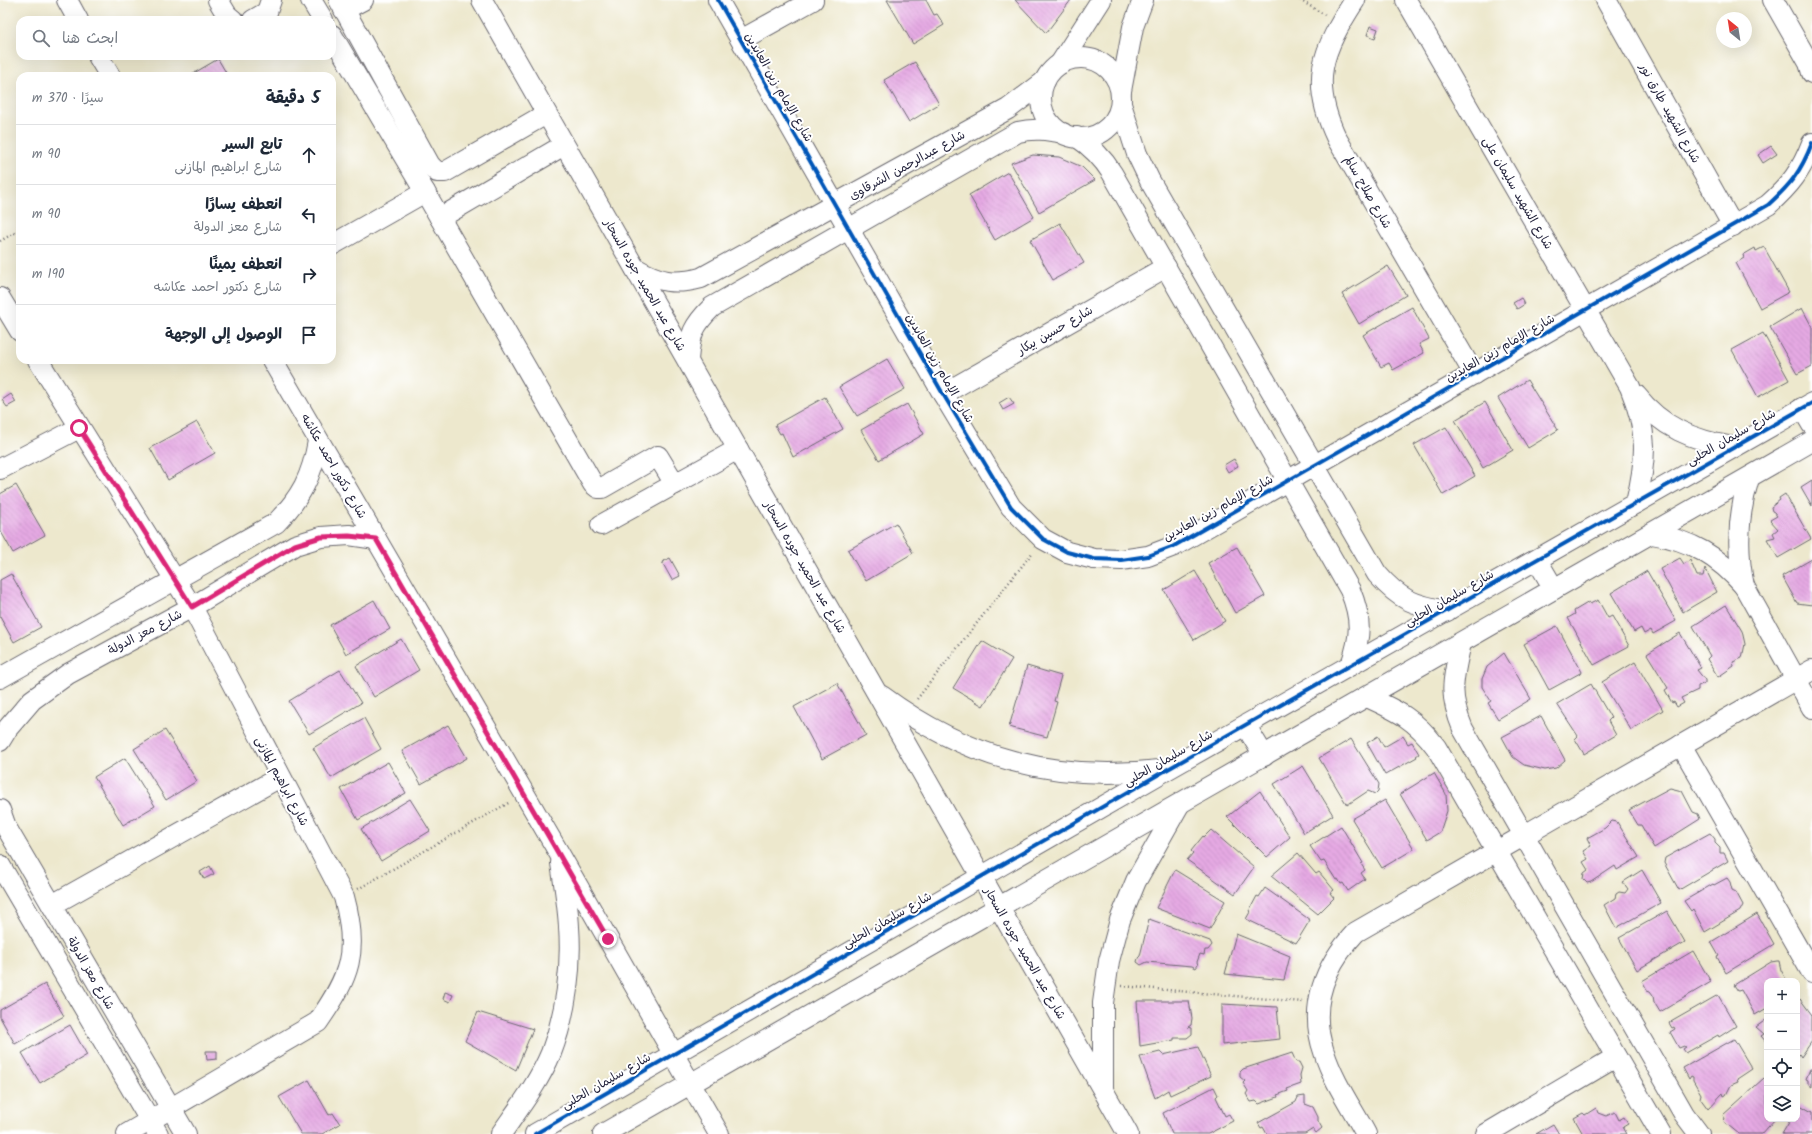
<!DOCTYPE html>
<html lang="ar">
<meta charset="utf-8">
<style>
body{margin:0;font-family:Kalam,"Playpen Sans Arabic",sans-serif;background:#f2f2f3;color:#1f2937;direction:rtl}
.controls{position:absolute;right:12px;bottom:12px;display:grid;overflow:hidden;border-radius:8px;box-shadow:0 4px 16px #0002}
.controls button{width:36px;height:36px;display:grid;place-items:center;padding:0;border:0;border-bottom:1px solid #e0e1e3;background:#fff;color:#1f2937;font:20px sans-serif}
.compass{position:absolute;left:1716px;top:12px;width:36px;height:36px;border-radius:50%;background:#fff;box-shadow:0 4px 16px #0002;rotate:330deg}
.stop{position:absolute;width:12px;height:12px;margin:-9px;border:3px solid #db2777;border-radius:50%;background:#fff}
.stop.end{background:#db2777;border-color:#fff;box-shadow:0 1px 4px #0008}
.list{margin:0;padding:0;list-style:none}
h2{display:flex;justify-content:space-between;align-items:center;height:52px;margin:0;padding:0 16px;font-size:17px}
h2 small{font-size:13px;font-weight:400;color:#747a83}
.list li{display:grid;grid-template-columns:26px 1fr auto;gap:12px;align-items:center;box-sizing:border-box;height:60px;padding:0 16px;border-top:1px solid #e0e1e3}
.list b{display:block;font-size:15px;white-space:nowrap}
.list p{margin:0;font-size:13px;white-space:nowrap;color:#747a83}
.list em{font-size:13px;font-style:normal;color:#747a83}
.icon{flex:none;width:22px;height:22px;fill:none;stroke:currentColor;stroke-width:2;stroke-linecap:round;stroke-linejoin:round}
.map{position:relative;flex:none;width:1812px;height:1134px;overflow:hidden;direction:ltr}
.search{position:absolute;background:#fff;box-shadow:0 4px 16px #0002;left:16px;top:16px;width:320px;height:44px;display:flex;align-items:center;gap:10px;box-sizing:border-box;padding:0 14px;border-radius:12px;color:#747a83;font-size:15px}
.panel{position:absolute;background:#fff;box-shadow:0 4px 16px #0002;left:16px;top:72px;width:320px;height:292px;border-radius:12px;direction:rtl}
.map>svg:first-child{display:block}
.building{fill:url(#building-back-hatch)}
.lines{fill:none;stroke-linecap:round;stroke-linejoin:round}
.minor-casing{stroke:#69676e;stroke-width:22}
.path{stroke:#69676e;stroke-width:2.5;stroke-dasharray:1 3;stroke-linecap:butt}
.minor{stroke:#fff;stroke-width:20}
.cycleway-casing{stroke:#fff;stroke-width:6}
.cycleway{stroke:#0057b8;stroke-width:4}
.route{stroke:#db2777;stroke-width:5}
.labels{text-anchor:middle;stroke-width:4;stroke-linejoin:round;paint-order:stroke}
.street-label{font-size:12px;fill:#22223b;stroke:#fff}
</style>
<div class="map">
<svg width="1812" height="1134" viewBox="0 0 1812 1134">
<defs>
<pattern id="building-back-hatch" width="6" height="6" patternUnits="userSpaceOnUse"><rect width="6" height="6" fill="#e5a9e3"/><path d="M-1 5l2 2M0 0l6 6M5-1l2 2" fill="none" stroke="#c491c4"/></pattern>
</defs>
<rect width="100%" height="100%" fill="#fff"/>
<filter id="ink" filterUnits="userSpaceOnUse"><feTurbulence type="fractalNoise" baseFrequency=".025" numOctaves="2"/><feDisplacementMap in="SourceGraphic" scale="8" xChannelSelector="R" yChannelSelector="G"/><feConvolveMatrix kernelMatrix="1 2 1 2 8 2 1 2 1" color-interpolation-filters="sRGB"/></filter>
<filter id="wash" filterUnits="userSpaceOnUse"><feTurbulence type="fractalNoise" baseFrequency=".012" numOctaves="4" result="noise"/><feDisplacementMap in="SourceGraphic" scale="16" xChannelSelector="R" yChannelSelector="G"/><feGaussianBlur stdDeviation="0.9" result="paint"/><feColorMatrix in="noise" values="0 0 0 0 0 0 0 0 0 0 0 0 0 0 0 0 0 1.4 0 .05"/><feComposite in="paint" operator="in"/></filter>
<g filter="url(#wash)">
<rect width="100%" height="100%" fill="#ede8cd"/>
<g id="blocks">
<g class="building">
<path d="M887,0H926L934,15L937,14L944,25L913,44Z"/>
<path d="M1015,0H1071L1046,33Z"/>
<path d="M1370,26L1378,29L1375,38L1367,35Z"/>
<path d="M218,59L228,76H189Z"/>
<path d="M915,62L939,104L909,122L884,80Z"/>
<path d="M1771,146L1777,154L1763,163L1758,155Z"/>
<path d="M1033,155L1059,157L1082,167L1095,180L1039,212L1011,163Z"/>
<path d="M1008,172L1034,217L995,240L969,195Z"/>
<path d="M1060,223L1084,263L1053,280L1030,240Z"/>
<path d="M1764,247L1789,292L1760,308L1736,263L1744,258L1743,255L1755,248L1756,251Z"/>
<path d="M1388,266L1406,295L1359,324L1342,294Z"/>
<path d="M1521,298L1525,304L1517,309L1513,303Z"/>
<path d="M1412,307L1429,339L1419,344L1424,353L1393,370L1389,363L1381,367L1363,335Z"/>
<path d="M1802,308L1812,327V366L1797,374L1770,327Z"/>
<path d="M1763,333L1789,380L1758,397L1732,350Z"/>
<path d="M887,359L905,389L857,416L839,387Z"/>
<path d="M1527,380L1558,430L1528,448L1498,398Z"/>
<path d="M11,394L16,402L7,407L2,400Z"/>
<path d="M825,397L843,429L793,457L782,433L780,434L775,425Z"/>
<path d="M1009,397L1014,404L1003,410L999,403Z"/>
<path d="M1485,402L1513,450L1483,468L1455,420Z"/>
<path d="M907,404L924,434L879,460L861,430Z"/>
<path d="M197,422L215,453L168,480L150,448Z"/>
<path d="M1446,427L1475,476L1443,495L1414,445Z"/>
<path d="M1234,459L1238,466L1228,472L1224,465Z"/>
<path d="M1812,480V506L1801,487Z"/>
<path d="M16,485L45,535L13,553L0,530V494Z"/>
<path d="M1785,494L1811,539L1778,558L1767,539L1775,537L1773,533L1778,529L1770,520L1777,516L1774,512L1772,511L1771,507L1780,500L1779,498Z"/>
<path d="M896,523L913,553L866,581L848,550Z"/>
<path d="M1237,547L1265,596L1235,613L1208,563Z"/>
<path d="M670,558L680,576L672,580L662,562Z"/>
<path d="M1680,558L1684,564L1690,560L1697,576H1703L1705,568L1717,592L1683,612L1660,569Z"/>
<path d="M1812,559V605L1797,603L1782,576Z"/>
<path d="M1195,571L1225,621L1194,640L1164,590Z"/>
<path d="M1647,571L1676,621L1653,634L1651,630L1644,634L1641,628L1634,632L1611,593Z"/>
<path d="M11,574L41,627L14,642L0,617V580Z"/>
<path d="M374,600L390,629L346,654L330,625Z"/>
<path d="M1598,600L1608,618L1612,616L1629,646L1594,665L1568,618L1575,614L1574,611L1589,602L1590,604Z"/>
<path d="M1726,605L1742,631L1745,644L1742,658L1733,662L1734,666L1718,677L1707,659L1710,656L1693,626Z"/>
<path d="M1557,626L1582,672L1549,690L1524,644Z"/>
<path d="M1680,633L1701,668L1697,670L1705,680V683L1698,686V690L1681,698L1684,703L1677,707L1674,702L1672,703L1665,690L1668,688L1647,654Z"/>
<path d="M401,639L419,670L374,697L356,666Z"/>
<path d="M982,641L1012,659L983,706L953,688Z"/>
<path d="M1504,653L1531,699L1498,719L1488,703L1491,701L1482,687V679L1487,667Z"/>
<path d="M1635,662L1663,710L1631,730L1602,682Z"/>
<path d="M1027,666L1061,676L1054,701L1057,702L1047,737L1009,727Z"/>
<path d="M340,670L361,703L309,734L289,701Z"/>
<path d="M837,683L866,735L822,759L794,707Z"/>
<path d="M1591,684L1611,718L1608,721L1616,735L1584,754L1575,739L1578,736L1557,704Z"/>
<path d="M1541,716L1565,760L1556,768L1545,770L1524,765L1513,757L1502,737Z"/>
<path d="M364,718L381,749L331,778L313,748Z"/>
<path d="M448,725L467,758L421,784L402,751Z"/>
<path d="M165,730L197,781L166,800L134,749Z"/>
<path d="M1378,736L1384,747L1403,736L1408,744L1412,742L1419,754L1416,756L1417,757L1385,775L1367,743Z"/>
<path d="M1351,739L1379,784L1378,791L1375,794L1368,791L1347,805L1319,758Z"/>
<path d="M125,758L155,806L123,825L94,777Z"/>
<path d="M388,762L406,793L358,820L341,789Z"/>
<path d="M1303,766L1333,815L1304,833L1274,784Z"/>
<path d="M1434,773L1446,794L1447,811L1440,832L1427,840L1400,794Z"/>
<path d="M1670,788L1682,791L1693,812L1698,814L1700,819L1654,848L1641,825H1638L1629,810Z"/>
<path d="M1260,791L1290,837L1267,857L1227,817Z"/>
<path d="M410,799L430,831L381,861L361,829Z"/>
<path d="M1385,800L1414,849L1382,868L1352,819Z"/>
<path d="M1612,821L1617,822L1639,857L1617,870L1615,866L1591,882L1587,883L1583,879L1584,873L1588,870L1583,862L1588,859L1583,851L1591,846L1587,838L1605,828Z"/>
<path d="M1341,826L1363,863L1361,864L1365,870L1361,873L1365,879L1348,891L1343,883L1341,884L1338,879L1336,880L1324,861L1321,862L1310,846Z"/>
<path d="M1211,830L1254,867L1235,894L1187,860L1193,853L1191,851L1203,836L1204,837Z"/>
<path d="M1710,833L1715,839V843L1720,848V853H1724L1728,861L1679,890L1664,863L1665,858Z"/>
<path d="M1298,853L1316,874L1319,872L1334,890L1330,893L1334,898L1318,914L1271,876Z"/>
<path d="M210,866L214,874L204,879L200,872Z"/>
<path d="M1175,870L1225,901L1210,929L1156,908Z"/>
<path d="M1642,870L1661,903L1616,928L1604,905L1615,898L1616,894L1619,892L1625,893L1628,889L1623,882Z"/>
<path d="M1727,878L1730,882L1732,890L1736,892L1743,905L1740,911L1705,932L1693,909L1691,911L1684,901L1713,884L1714,885Z"/>
<path d="M1265,888L1310,920L1296,943L1246,919L1250,912L1249,911L1257,896L1259,897Z"/>
<path d="M1667,911L1685,942L1637,970L1619,938Z"/>
<path d="M1757,914L1774,944L1726,973L1717,957L1719,956L1711,942Z"/>
<path d="M1149,919L1210,941L1212,945L1208,950H1205L1204,955L1200,954L1197,962L1198,965L1196,968L1192,966L1147,962L1141,965L1137,962L1138,958L1140,956Z"/>
<path d="M1236,934L1290,956L1284,980L1225,974Z"/>
<path d="M1693,951L1711,982L1660,1012L1654,1002L1653,996L1650,992L1647,991L1642,981Z"/>
<path d="M1777,961H1779L1781,970L1787,981H1767V1008L1755,1015L1741,990L1738,991L1734,985L1771,962Z"/>
<path d="M45,984L64,1016L15,1044L0,1017V1010Z"/>
<path d="M445,992L453,995L450,1002L443,999Z"/>
<path d="M1718,995L1736,1026L1719,1037L1718,1035L1686,1053L1683,1049L1686,1047L1684,1046L1679,1048L1670,1032L1675,1029L1674,1027L1672,1028L1669,1023Z"/>
<path d="M1800,999L1812,1015V1041L1801,1057L1799,1054L1797,1056V1002Z"/>
<path d="M1137,1001H1189L1192,1018L1191,1025L1188,1027L1192,1028V1034L1187,1038H1174V1040L1140,1046Z"/>
<path d="M1222,1004L1277,1007L1280,1039L1222,1045Z"/>
<path d="M478,1012L533,1029L516,1070L465,1041Z"/>
<path d="M1767,1019V1043L1761,1036L1764,1034L1756,1027Z"/>
<path d="M70,1025L87,1055L40,1083L22,1053Z"/>
<path d="M1734,1039L1752,1069L1737,1079L1738,1082L1731,1085L1726,1095L1724,1096L1723,1093L1708,1109L1700,1098L1701,1094L1693,1080V1077L1691,1076L1689,1079L1683,1068Z"/>
<path d="M1198,1047L1211,1076L1170,1095L1168,1090L1155,1098L1140,1057L1160,1052L1163,1055Z"/>
<path d="M206,1051H217V1059L207,1060Z"/>
<path d="M1292,1053L1296,1062H1299L1302,1068L1300,1075L1301,1084L1287,1089L1288,1091L1277,1095L1278,1097L1259,1104L1256,1101L1251,1102L1246,1094L1248,1091L1243,1083L1245,1081L1240,1077V1072L1243,1069Z"/>
<path d="M1810,1069H1812V1087L1808,1084V1080L1806,1079Z"/>
<path d="M1764,1078L1767,1081V1119H1775L1762,1134H1739L1723,1121L1725,1119L1723,1115Z"/>
<path d="M309,1080L329,1115L333,1113L340,1124L322,1134H301L279,1097Z"/>
<path d="M1214,1087L1218,1095L1216,1097L1225,1116L1229,1114L1233,1121L1208,1134H1172L1163,1113Z"/>
<path d="M1305,1096V1104L1313,1107L1318,1117V1121L1322,1128L1316,1133L1313,1129L1305,1134H1267L1263,1127L1261,1128L1258,1123L1296,1102L1298,1097Z"/>
<path d="M1800,1105L1812,1112V1134H1782L1791,1119H1797V1109Z"/>
<path d="M1596,1108L1598,1113L1606,1116L1615,1112L1619,1120L1624,1117L1628,1124L1623,1127L1627,1134H1583L1574,1118L1583,1113L1585,1115Z"/>
<path d="M1553,1124L1559,1134H1536Z"/>
</g>
</g>
</g>
<g filter="url(#ink)">
<use href="#blocks" fill-opacity="0" stroke="#69676e" stroke-width="1"/>
<g class="lines">
<defs>
<g id="minor">
<path d="M67,0L78,20"/>
<path d="M218,0L227,15L233,20"/>
<path d="M311,0L323,20"/>
<path d="M339,0L430,165L437,172H445L546,114"/>
<path d="M482,0L1128,1134"/>
<path d="M718,0L943,394L1011,507L1043,539L1067,552L1094,559L1121,560L1148,556L1174,546L1768,205C1790,185 1801,172 1812,143"/>
<path d="M1355,0C1322,51 1309,81 1337,139L1474,374"/>
<path d="M1406,0L1630,387C1648,431 1647,458 1636,503"/>
<path d="M1606,0L1733,226"/>
<path d="M1773,0L1809,63L1812,73"/>
<path d="M344,10L363,0"/>
<path d="M253,20L267,12L271,0"/>
<path d="M332,35L425,192L593,484L598,488H602L658,456L675,484"/>
<path d="M741,40L813,0"/>
<path d="M98,56L110,76"/>
<circle cx="1081" cy="98" r="40"/>
<path d="M1060,64L1101,0"/>
<path d="M1121,91L1133,27L1143,0"/>
<path d="M1121,104L1137,154L1150,181L1377,574C1400,600 1413,605 1447,611"/>
<path d="M1077,137C1092,147 1102,157 1112,173L1350,590C1362,619 1361,636 1351,665"/>
<path d="M440,218L564,145"/>
<path d="M332,245L425,192"/>
<path d="M635,268C659,282 674,285 701,278L1008,109L1045,81"/>
<path d="M0,298L20,331"/>
<path d="M38,360L192,607L344,897C359,952 350,976 318,1022L127,1134"/>
<path d="M272,360L559,853L719,1134"/>
<path d="M688,360C690,334 693,326 712,307L1018,132C1034,128 1047,130 1063,133"/>
<path d="M943,394L1166,267"/>
<path d="M1636,395C1662,428 1693,440 1733,447"/>
<path d="M1802,408L1812,425"/>
<path d="M0,469L79,428"/>
<path d="M601,525L738,449"/>
<path d="M1652,534C1691,540 1719,557 1744,586L1812,708"/>
<path d="M1537,560L1554,589"/>
<path d="M1744,586C1736,549 1738,514 1749,478"/>
<path d="M1461,643C1453,679 1448,693 1463,729L1684,1114L1699,1134"/>
<path d="M0,678L276,523C301,497 312,477 318,441"/>
<path d="M882,696C967,759 1055,782 1160,770"/>
<path d="M1367,697C1398,711 1415,719 1436,747L1661,1134"/>
<path d="M1246,726L1264,756"/>
<path d="M0,741L8,728L32,700L68,674L192,607L295,545L321,537L349,535L376,539"/>
<path d="M1681,745L1812,973"/>
<path d="M0,810L6,827L186,1134"/>
<path d="M0,865L158,1134"/>
<path d="M52,905L280,777"/>
<path d="M1103,1089V1003L1109,961L1120,920L1136,881L1179,805"/>
<path d="M501,1134C519,1108 539,1082 551,1053C566,1014 572,968 569,927C568,906 564,884 561,863"/>
<path d="M535,1134L1168,769L1812,403"/>
<path d="M603,1134L1812,441"/>
<path d="M1366,1134C1352,1108 1333,1081 1324,1052C1308,1006 1325,965 1356,932L1812,670"/>
<path d="M1486,1134L1616,1057"/>
</g>
</defs>
<use href="#minor" class="minor-casing"/>
<g class="path">
<path d="M1300,0L1325,15"/>
<path d="M0,241L20,230"/>
<path d="M917,699L1033,552"/>
<path d="M358,889L510,802"/>
<path d="M1122,986L1303,1002"/>
</g>
<use href="#minor" class="minor"/>
<defs>
<g id="cycleway">
<path d="M718,0L943,394L1011,507L1043,539L1067,552L1094,559L1121,560L1148,556L1174,546L1768,205C1790,185 1801,172 1812,143"/>
<path d="M535,1134L1168,769L1812,403"/>
</g>
</defs>
<use href="#cycleway" class="cycleway-casing"/>
<use href="#cycleway" class="cycleway"/>
</g>
</g>
<g class="lines" filter="url(#ink)">
<path class="route" d="M79,428L192,607L295,545L321,537L349,536L376,539L608,939"/>
</g>
<g class="labels">
<g class="street-label">
<text transform="translate(779 87) rotate(60)" y="4">شارع الإمام زين العابدين</text>
<text transform="translate(1670 113) rotate(61)" y="4">شارع الشهيد طارق نور</text>
<text transform="translate(907 165) rotate(-29)" y="4">شارع عبدالرحمن الشرقاوى</text>
<text transform="translate(1368 192) rotate(60)" y="4">شارع صلاح سالم</text>
<text transform="translate(1518 193) rotate(60)" y="4">شارع الشهيد سليمان على</text>
<text transform="translate(645 285) rotate(60)" y="4">شارع عبد الحميد جوده السحار</text>
<text transform="translate(1055 330) rotate(-30)" y="4">شارع حسين بيكار</text>
<text transform="translate(1500 348) rotate(-30)" y="4">شارع الإمام زين العابدين</text>
<text transform="translate(940 368) rotate(60)" y="4">شارع الإمام زين العابدين</text>
<text transform="translate(1731 437) rotate(-30)" y="4">شارع سليمان الحلبى</text>
<text transform="translate(334 466) rotate(60)" y="4">شارع دكتور احمد عكاشه</text>
<text transform="translate(1218 508) rotate(-29)" y="4">شارع الإمام زين العابدين</text>
<text transform="translate(805 567) rotate(60)" y="4">شارع عبد الحميد جوده السحار</text>
<text transform="translate(1449 598) rotate(-30)" y="4">شارع سليمان الحلبى</text>
<text transform="translate(145 632) rotate(-28)" y="4">شارع معز الدولة</text>
<text transform="translate(1168 758) rotate(-30)" y="4">شارع سليمان الحلبى</text>
<text transform="translate(282 781) rotate(62)" y="4">شارع ابراهيم المازنى</text>
<text transform="translate(887 920) rotate(-30)" y="4">شارع سليمان الحلبى</text>
<text transform="translate(1025 953) rotate(60)" y="4">شارع عبد الحميد جوده السحار</text>
<text transform="translate(91 973) rotate(60)" y="4">شارع معز الدولة</text>
<text transform="translate(606 1081) rotate(-30)" y="4">شارع سليمان الحلبى</text>
</g>
</g>
</svg>
<div class="controls">
<button>+</button>
<button>−</button>
<button><svg class="icon" aria-label="locate" viewBox="0 0 24 24"><circle cx="12" cy="12" r="6"/><path d="M12 2v4M12 18v4M2 12h4M18 12h4"/></svg></button>
<button><svg class="icon" aria-label="layers" viewBox="0 0 24 24"><path d="M12 4l9 5-9 5-9-5zM3 14l9 5 9-5"/></svg></button>
</div>
<svg class="compass" viewBox="-18 -18 36 36"><path d="M0-13l5 13h-10z" fill="#e53935"/><path d="M0 13l5-13h-10z" fill="#747a83"/></svg>
<div class="stop" style="left:79px;top:428px"></div>
<div class="stop end" style="left:608px;top:939px"></div>
<div class="search"><svg class="icon" aria-label="search" viewBox="0 0 24 24"><circle cx="10" cy="10" r="6"/><path d="M15 15l6 6"/></svg>ابحث هنا</div>
<section class="panel">
<h2>5 دقيقة<small>سيرًا · 370 m</small></h2>
<ul class="list">
<li><svg class="icon" aria-label="ahead" viewBox="0 0 24 24"><path d="M12 20V5M6 11l6-6 6 6"/></svg><div><b>تابع السير</b><p>شارع ابراهيم المازنى</p></div><em>90 m</em></li>
<li><svg class="icon" aria-label="left" viewBox="0 0 24 24"><path d="M17 20v-9H6M10 6l-5 5 5 5"/></svg><div><b>انعطف يسارًا</b><p>شارع معز الدولة</p></div><em>90 m</em></li>
<li><svg class="icon" aria-label="right" viewBox="0 0 24 24"><path d="M7 20v-9h11M14 6l5 5-5 5"/></svg><div><b>انعطف يمينًا</b><p>شارع دكتور احمد عكاشه</p></div><em>190 m</em></li>
<li><svg class="icon" aria-label="arrive" viewBox="0 0 24 24"><path d="M6 21V4h12l-3 4 3 4H6"/></svg><div><b>الوصول إلى الوجهة</b></div></li>
</ul>
</section>
</div>
